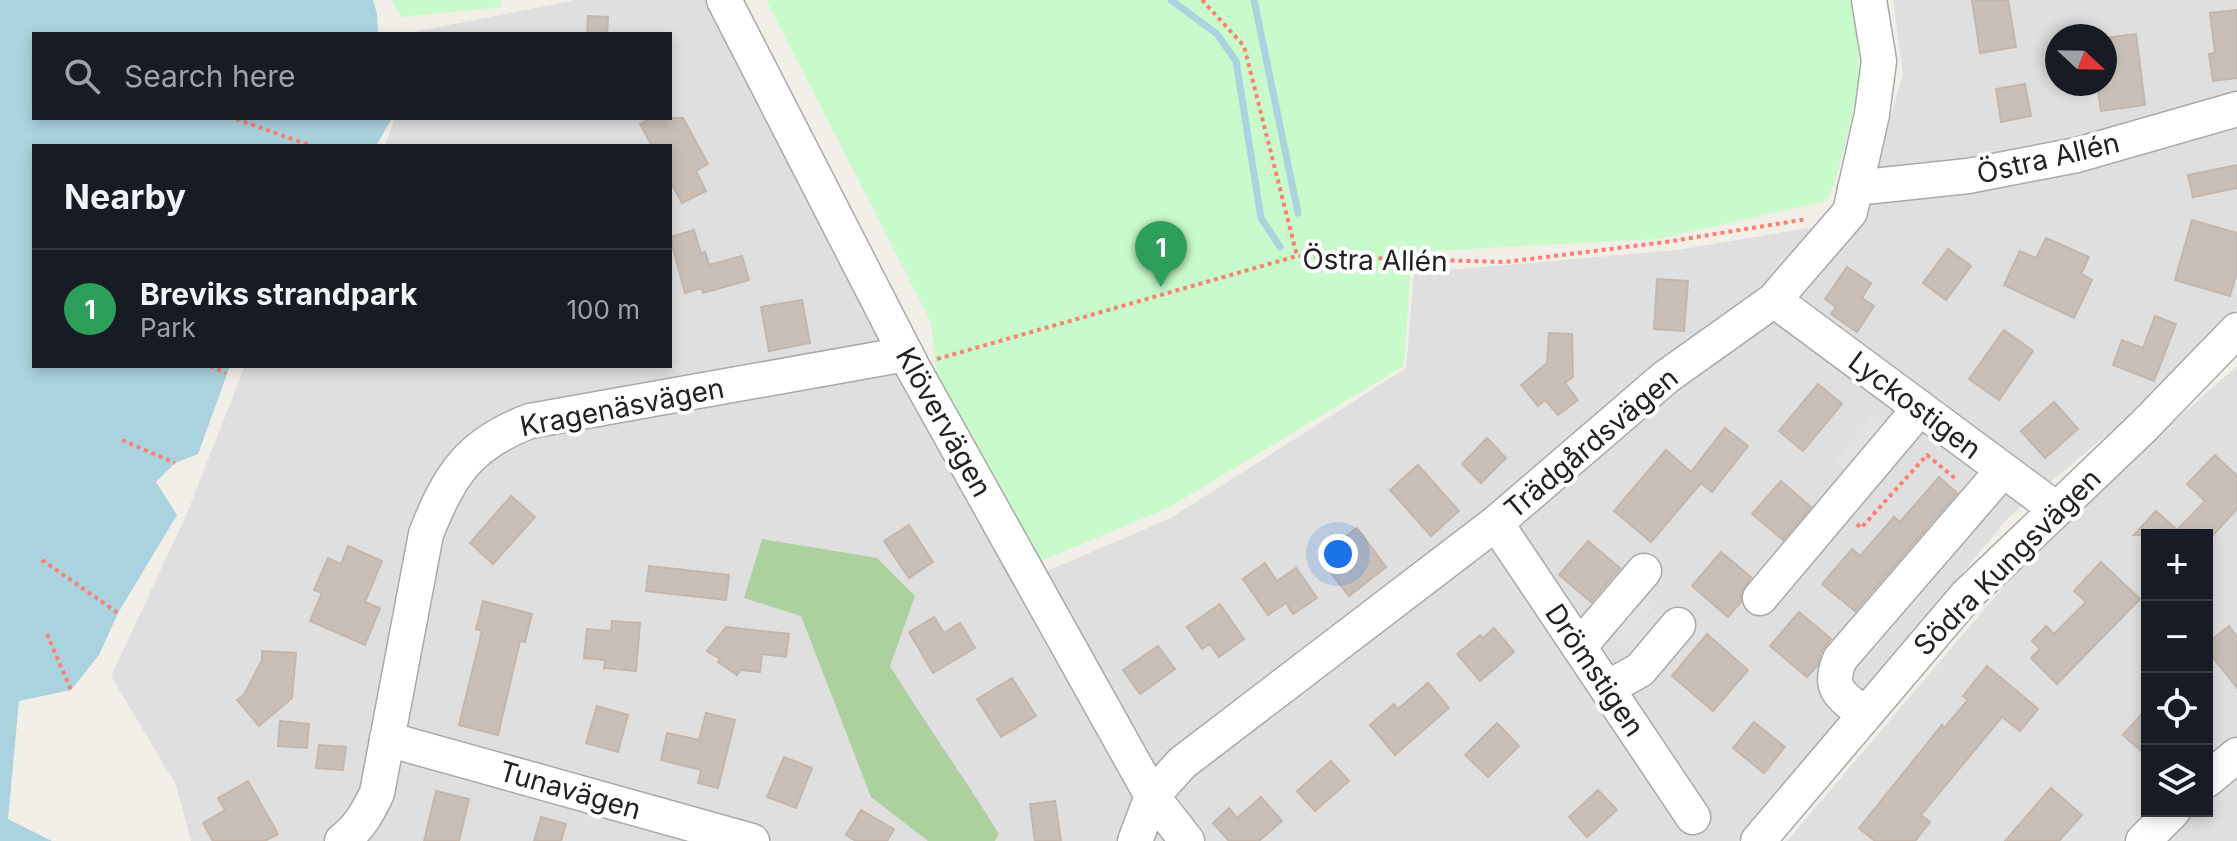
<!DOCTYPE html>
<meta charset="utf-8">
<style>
body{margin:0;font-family:Inter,sans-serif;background:#20242c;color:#f1f3f6}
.controls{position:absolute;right:24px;bottom:24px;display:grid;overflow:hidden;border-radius:0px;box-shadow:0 4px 12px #0003}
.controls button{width:72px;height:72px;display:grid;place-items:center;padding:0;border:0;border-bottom:2px solid #363941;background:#171b24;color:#f1f3f6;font:40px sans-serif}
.compass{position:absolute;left:2045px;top:24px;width:72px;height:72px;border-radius:50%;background:#171b24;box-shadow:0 4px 12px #0003;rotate:112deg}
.you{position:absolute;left:1338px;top:554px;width:28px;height:28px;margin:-20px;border:6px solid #fff;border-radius:50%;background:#1a73e8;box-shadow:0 0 0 12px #1a73e833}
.badge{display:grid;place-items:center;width:52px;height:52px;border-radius:50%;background:#1a73e8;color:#fff;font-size:26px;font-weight:700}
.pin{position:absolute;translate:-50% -66px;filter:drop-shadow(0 2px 4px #0008)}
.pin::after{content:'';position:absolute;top:42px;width:28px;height:24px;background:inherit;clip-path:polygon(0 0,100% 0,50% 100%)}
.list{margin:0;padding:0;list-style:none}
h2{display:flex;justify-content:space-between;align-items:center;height:104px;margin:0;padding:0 32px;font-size:34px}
h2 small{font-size:26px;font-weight:400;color:#9ea1a6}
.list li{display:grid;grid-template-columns:52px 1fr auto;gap:24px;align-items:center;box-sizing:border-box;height:120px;padding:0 32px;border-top:2px solid #363941}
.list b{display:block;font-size:30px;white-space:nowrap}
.list p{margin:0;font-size:26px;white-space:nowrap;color:#9ea1a6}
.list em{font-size:26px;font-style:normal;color:#9ea1a6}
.icon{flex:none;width:44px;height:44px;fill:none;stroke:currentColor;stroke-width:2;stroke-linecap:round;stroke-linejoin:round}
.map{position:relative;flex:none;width:2237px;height:841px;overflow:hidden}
.search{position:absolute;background:#171b24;box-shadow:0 4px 12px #0003;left:32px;top:32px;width:640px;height:88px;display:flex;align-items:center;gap:20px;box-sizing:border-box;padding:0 28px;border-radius:0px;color:#9ea1a6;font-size:30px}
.panel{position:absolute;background:#171b24;box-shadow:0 4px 12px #0003;left:32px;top:144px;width:640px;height:224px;border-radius:0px}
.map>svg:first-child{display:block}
.residential{fill:#e0dfdf;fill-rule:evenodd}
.forest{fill:#add19e}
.park{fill:#c8facc}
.parking{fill:#e2e2e2}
.water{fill:#aad3df}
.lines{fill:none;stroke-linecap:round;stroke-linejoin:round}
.stream{stroke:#aad3df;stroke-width:7}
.building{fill:#c7bfb8;stroke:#c4b6ab;stroke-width:2}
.minor-casing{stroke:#a9a9a9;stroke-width:37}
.path{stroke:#fa8072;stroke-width:4;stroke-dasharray:4 4;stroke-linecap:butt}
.minor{stroke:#fff;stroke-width:34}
.labels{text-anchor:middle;stroke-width:8;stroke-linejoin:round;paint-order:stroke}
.street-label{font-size:28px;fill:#222;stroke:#fff}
</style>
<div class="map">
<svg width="2237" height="841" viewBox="0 0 2237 841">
<rect width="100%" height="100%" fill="#f2efe9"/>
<g class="residential">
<path d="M576,0H712L1014,585L1171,518L1406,368L1414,273L1677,250L1856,220L1874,173L1903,74L1893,0H2237V308L2179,374L2009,517L1738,841H191L176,785L111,676L185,518L245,366H670V146H385L395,118H670V34H403ZM2057,36H2105V84H2057Z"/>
<path d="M2237,366V841H1787L2052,530ZM2147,535H2207V811H2147Z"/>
</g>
<path class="forest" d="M762,539L877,558L915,596L890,666C925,723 964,777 999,834L995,841H928L871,797L801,616L744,598Z"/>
<g class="park">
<path d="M392,0H501V7L401,17Z"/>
<path d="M766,0H1850L1854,10L1861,80L1837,176L1827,201L1658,239L1412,252L1404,366L1168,508L1034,564L936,370L931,322Z"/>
</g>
<g class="parking">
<path d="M1874,414L1889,427L1850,474L1835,461Z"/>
<path d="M1927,557L1951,560L1862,667L1833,668Z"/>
<path d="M1642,593L1657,605L1624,645L1609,633Z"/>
<path d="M1659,606L1674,619L1641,659L1626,646Z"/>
</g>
<path class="water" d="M0,0H373L377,14L378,34H34V118H392L376,146H34V366H230L198,454L175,463L156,482L177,515L118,613L99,655L71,690L19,701L8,819L52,841H0Z"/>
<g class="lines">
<g class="stream">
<path d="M1171,0L1217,34L1236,61L1261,218L1280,247"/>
<path d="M1254,0L1298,213"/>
</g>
</g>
<g class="building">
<path d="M1972,0H2008L2016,47L1980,53Z"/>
<path d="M2237,10V78L2213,81L2209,54L2215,53L2210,13Z"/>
<path d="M588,16L608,17L607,34H587Z"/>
<path d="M2136,34L2145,105L2101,111L2097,84H2105V38Z"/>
<path d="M2025,84L2031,116L2001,122L1996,89Z"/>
<path d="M651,118H683L708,164L696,171L706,191L682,203L670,181V146H652L640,124Z"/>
<path d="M2237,165V188L2193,197L2188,175Z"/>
<path d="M2192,220L2237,233V271L2230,296L2175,280Z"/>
<path d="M694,230L701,253L705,252L709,265L742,256L749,280L703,293L702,288L685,293L670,237Z"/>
<path d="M2046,238L2089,257L2081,274L2092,280L2074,318L2004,285L2020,251L2036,258Z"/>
<path d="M1948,249L1971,266L1946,300L1923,283Z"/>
<path d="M1847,267L1871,283L1862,298L1874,306L1857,332L1831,314L1836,307L1825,299Z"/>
<path d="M1657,279L1688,281L1684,331L1654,329Z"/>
<path d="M802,300L810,343L769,351L761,307Z"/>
<path d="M2155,316L2176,324L2154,381L2113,365L2122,340L2143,348Z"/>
<path d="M2004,330L2033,351L1999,400L1969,379Z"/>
<path d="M1549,333L1572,334L1573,377L1565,383L1578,400L1558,415L1545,400L1538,406L1521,385L1547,363Z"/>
<path d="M1818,384L1842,404L1803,451L1779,431Z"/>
<path d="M2054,402L2078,429L2045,458L2021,431Z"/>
<path d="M1725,428L1748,446L1712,492L1701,483L1651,542L1614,511L1666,450L1691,472Z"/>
<path d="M1487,438L1506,458L1481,483L1462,464Z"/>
<path d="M2215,455L2237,476V509L2213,535H2134L2156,511L2177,530L2205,501L2187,484Z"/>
<path d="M1418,465L1459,511L1431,536L1390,490Z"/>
<path d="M1939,477L1957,493L1855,611L1822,584L1852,549L1860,556L1894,517L1900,522Z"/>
<path d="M1781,481L1811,507L1783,540L1752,514Z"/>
<path d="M511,496L535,517L493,564L470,543Z"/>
<path d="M909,525L933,562L909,578L884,541Z"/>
<path d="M1357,528L1386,567L1349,596L1331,573L1353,556L1341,540Z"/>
<path d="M1588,541L1620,568L1591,602L1559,575Z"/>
<path d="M348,546L382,561L365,602L380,608L365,645L310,621L322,593L314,590L328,558L341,564Z"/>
<path d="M1721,552L1751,577L1741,594V602L1728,617L1692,586Z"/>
<path d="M2101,562L2140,599L2057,684L2031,658L2040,649L2032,641L2046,626L2054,634L2086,602L2074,591Z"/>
<path d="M1265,563L1277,581L1296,568L1317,598L1293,614L1286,603L1268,615L1243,579Z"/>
<path d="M649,566L729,575L726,600L646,591Z"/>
<path d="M483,601L532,614L525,642L520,641L498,735L459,725L482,631L476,629Z"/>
<path d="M1220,604L1244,639L1219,657L1210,644L1202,649L1187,627Z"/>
<path d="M1799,612L1831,639L1821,652L1817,666L1807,677L1770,646Z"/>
<path d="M934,617L944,633L960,623L975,648L933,673L909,632Z"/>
<path d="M612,621L640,623L636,671L604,668L605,660L584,658L587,629L611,631Z"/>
<path d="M2229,626L2237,637V688L2207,650V644Z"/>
<path d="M726,627L789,634L786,657L762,654L760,672L740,670L737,675L718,662L720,659L707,651Z"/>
<path d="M1494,628L1514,652L1480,681L1457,654L1480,635L1483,638Z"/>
<path d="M1707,634L1748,670L1713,711L1672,676Z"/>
<path d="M1158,646L1175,669L1140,694L1123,670Z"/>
<path d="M262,651L296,653L292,698L259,726L237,700L244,695L262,660Z"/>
<path d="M1987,666L2038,709L2020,731L2002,717L1921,815L1930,822L1915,841H1875L1859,828L1942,725L1944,728L1968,700L1963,696Z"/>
<path d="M1012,678L1036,716L1001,737L977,699Z"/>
<path d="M1428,683L1449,708L1395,755L1370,725L1394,704L1398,709Z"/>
<path d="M597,706L628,715L618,752L586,743Z"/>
<path d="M2147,708V756L2123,735Z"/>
<path d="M706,713L735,720L718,788L698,783L701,770L661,760L667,733L699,740Z"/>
<path d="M280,721L309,724L307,748L278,746Z"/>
<path d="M1754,722L1785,747L1764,773L1733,748Z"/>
<path d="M1497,723L1519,746L1488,777L1465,755Z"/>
<path d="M319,745L346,747L343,770L316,768Z"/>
<path d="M784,757L812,768L796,808L767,797Z"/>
<path d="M1331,761L1349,781L1315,811L1297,791Z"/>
<path d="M248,781L278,834L265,841H213L203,823L225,810L218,798Z"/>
<path d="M2051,788L2082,815L2059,841H2005Z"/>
<path d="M1598,790L1617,810L1587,837L1569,817Z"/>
<path d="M436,791L469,799L459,841H424Z"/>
<path d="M1261,797L1282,821L1259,841H1229L1213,823L1229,808L1237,818Z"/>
<path d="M1055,801L1061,841H1035L1030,804Z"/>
<path d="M861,810L894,829L887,841H856L846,835Z"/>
<path d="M541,817L566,824L561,841H534Z"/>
</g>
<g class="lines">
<defs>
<g id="minor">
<path d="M724,0L912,366L1152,796L1135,841"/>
<path d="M1855,188L1968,176L2077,155L2237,109"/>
<path d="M1774,300L2056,509"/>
<path d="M1496,523L1693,817"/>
<path d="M1760,598L1920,408"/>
<path d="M1579,647L1644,571"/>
<path d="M1607,688L1640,670L1678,625"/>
<path d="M1864,714C1841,695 1827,690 1840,659L2003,470"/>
<path d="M387,739L752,841"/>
<path d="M2207,780L2237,755"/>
<path d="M342,841C359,828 368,812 377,793L426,534C449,475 469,444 530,421L906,354"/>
<path d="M1187,841L1152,796L1182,763L1496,523L1666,377L1774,300L1850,212L1872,114L1879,61L1869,0"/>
<path d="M1758,841L1966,596L2144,426L2237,330"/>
<path d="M2143,841L2173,811"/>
</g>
</defs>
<use href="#minor" class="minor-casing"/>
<g class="path">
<path d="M1202,0L1244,46L1297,256"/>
<path d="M236,119L312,146"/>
<path d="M937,359L1297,256L1505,262L1666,242L1807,219"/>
<path d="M210,366L226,373"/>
<path d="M122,440L175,463"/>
<path d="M1857,524L1861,528L1927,455L1957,480"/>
<path d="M42,560L118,613"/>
<path d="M47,634L71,690"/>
</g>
<use href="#minor" class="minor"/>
</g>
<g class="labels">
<g class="street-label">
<text transform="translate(2048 158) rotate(-13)" y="10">Östra Allén</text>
<text transform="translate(1375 260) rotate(1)" y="10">Östra Allén</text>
<text transform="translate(1915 405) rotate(37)" y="10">Lyckostigen</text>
<text transform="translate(622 407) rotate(-11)" y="10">Kragenäsvägen</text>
<text transform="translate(944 422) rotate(61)" y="10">Klövervägen</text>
<text transform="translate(1591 443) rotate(-40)" y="10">Trädgårdsvägen</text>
<text transform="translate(2007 562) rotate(-45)" y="10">Södra Kungsvägen</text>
<text transform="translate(1595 670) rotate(56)" y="10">Drömstigen</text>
<text transform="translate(570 790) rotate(16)" y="10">Tunavägen</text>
</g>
</g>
</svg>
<div class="controls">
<button>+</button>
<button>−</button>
<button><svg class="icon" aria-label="locate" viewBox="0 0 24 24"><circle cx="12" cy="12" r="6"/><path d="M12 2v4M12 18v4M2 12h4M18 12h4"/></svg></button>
<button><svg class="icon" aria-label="layers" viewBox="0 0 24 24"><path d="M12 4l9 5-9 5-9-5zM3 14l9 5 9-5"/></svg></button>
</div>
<svg class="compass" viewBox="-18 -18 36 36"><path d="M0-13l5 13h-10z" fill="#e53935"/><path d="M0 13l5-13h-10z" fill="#9ea1a6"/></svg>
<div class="you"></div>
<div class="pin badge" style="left:1161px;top:287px;background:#2e9e5b">1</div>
<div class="search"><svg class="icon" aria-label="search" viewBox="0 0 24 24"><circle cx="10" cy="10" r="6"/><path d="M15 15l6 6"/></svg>Search here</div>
<section class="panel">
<h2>Nearby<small></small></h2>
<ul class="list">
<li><span class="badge" style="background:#2e9e5b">1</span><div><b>Breviks strandpark</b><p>Park</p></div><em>100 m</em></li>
</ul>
</section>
</div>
